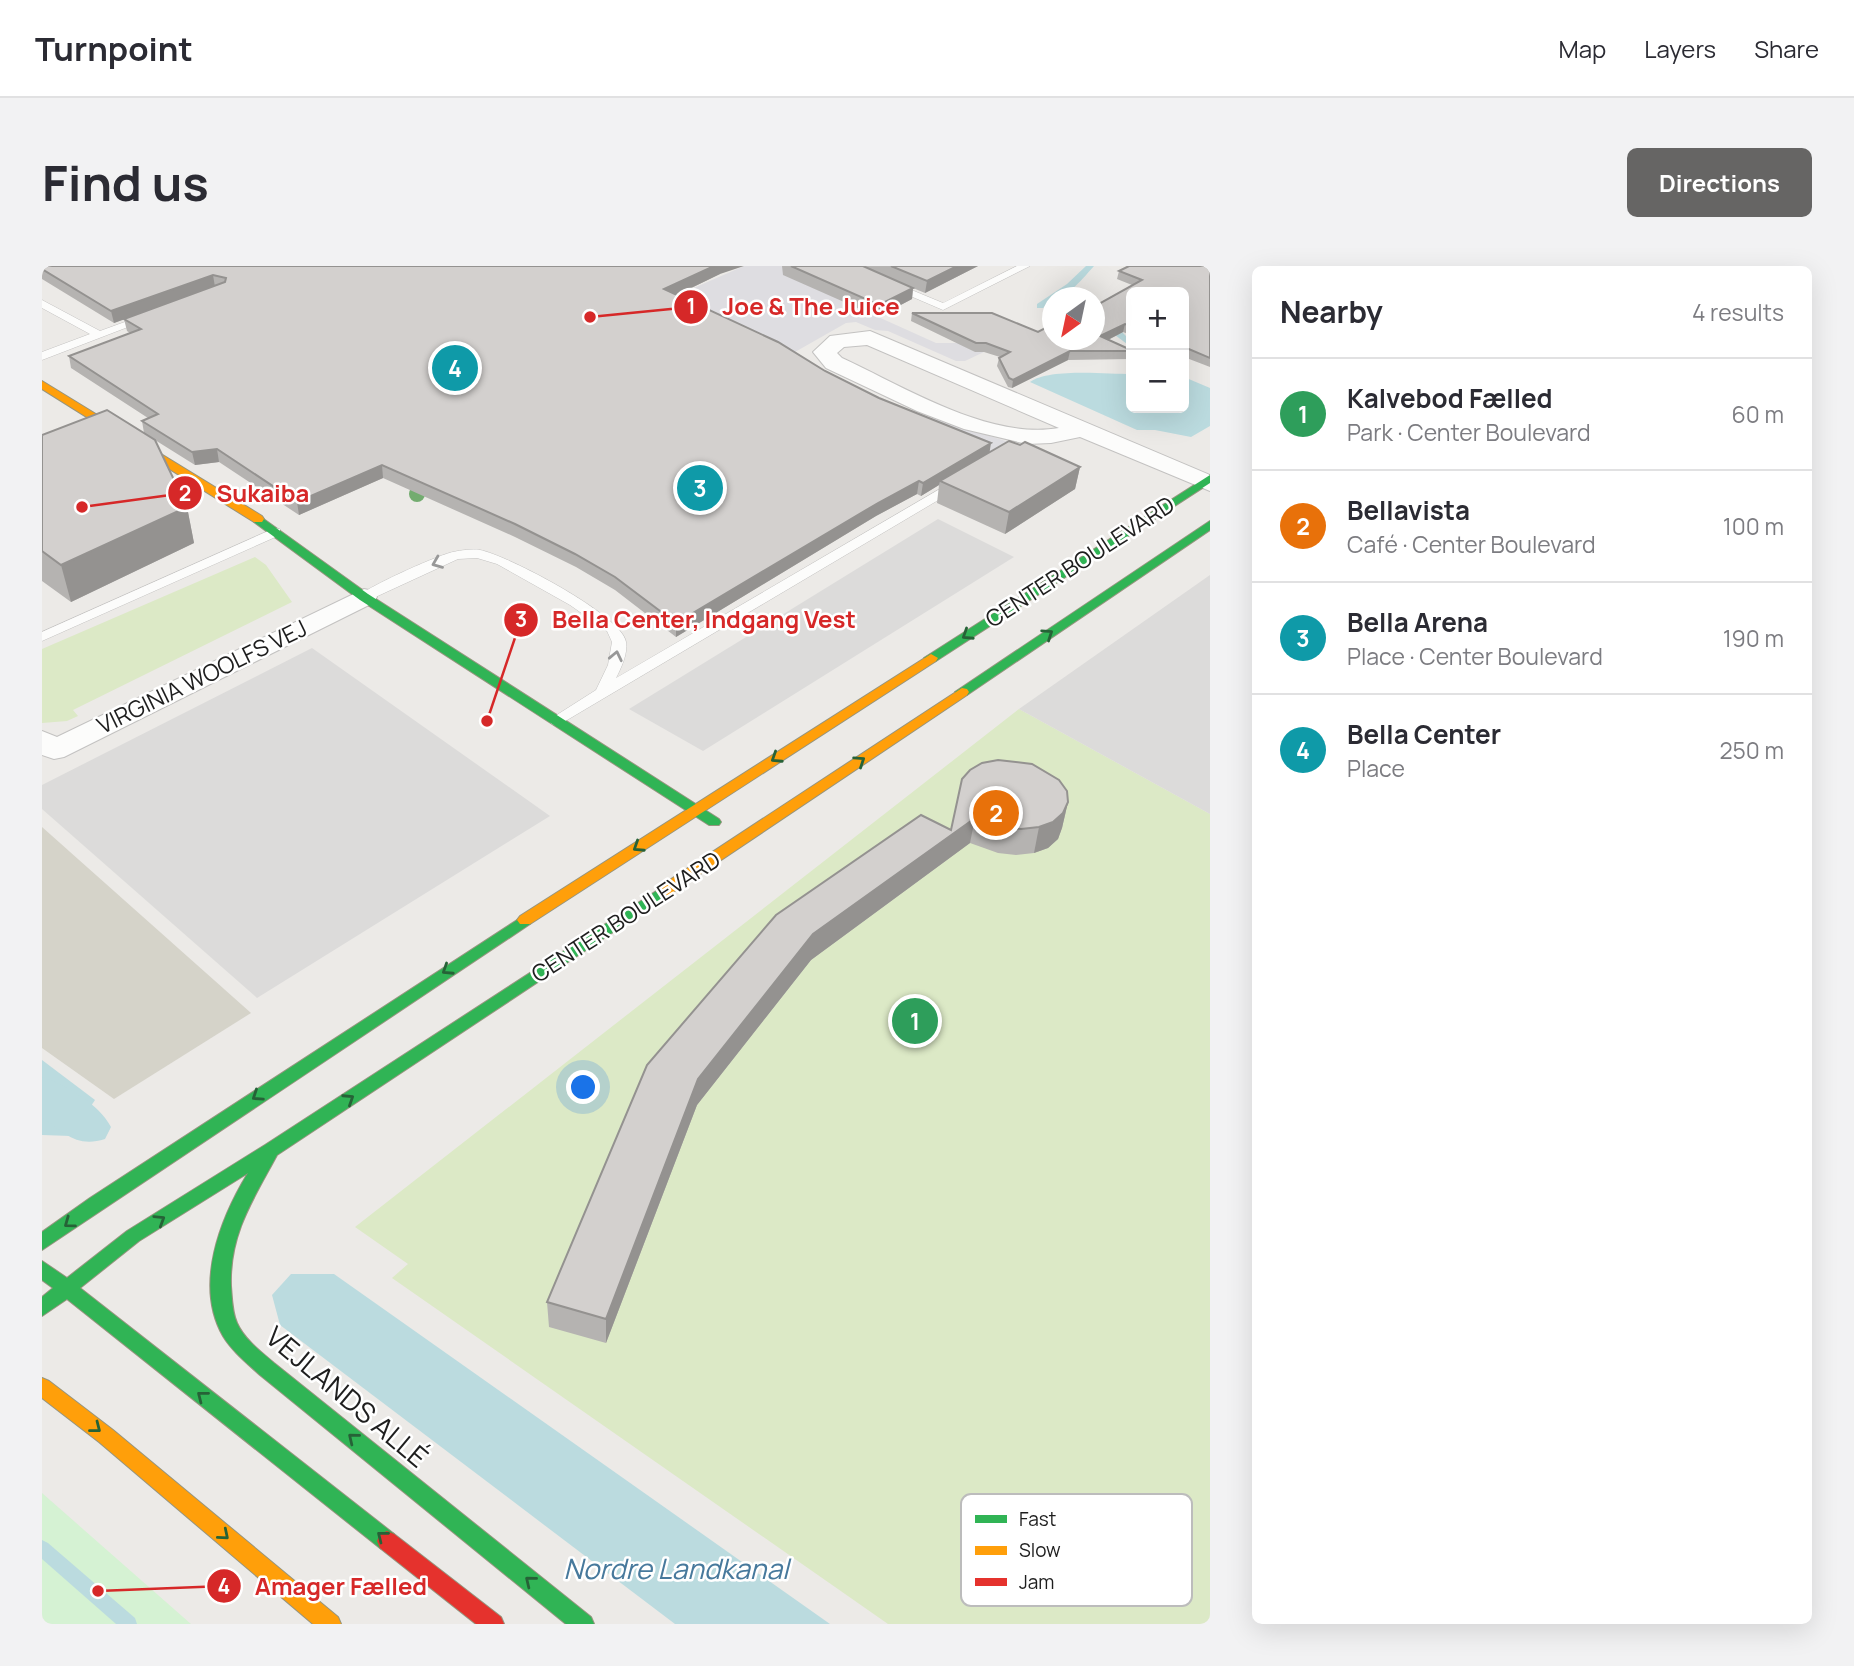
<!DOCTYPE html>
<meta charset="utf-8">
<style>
body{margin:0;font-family:Manrope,sans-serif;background:#f2f2f3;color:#2b2b33}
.controls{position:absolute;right:21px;top:21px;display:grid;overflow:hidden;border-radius:10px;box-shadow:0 7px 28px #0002}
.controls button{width:63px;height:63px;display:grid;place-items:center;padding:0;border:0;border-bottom:2px solid #e1e1e2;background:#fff;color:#2b2b33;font:35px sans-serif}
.compass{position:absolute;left:1000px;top:21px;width:63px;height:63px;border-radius:50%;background:#fff;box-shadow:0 7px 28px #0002;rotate:213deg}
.you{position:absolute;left:542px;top:822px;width:24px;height:24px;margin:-18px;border:5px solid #fff;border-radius:50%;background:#1a73e8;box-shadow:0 0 0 10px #1a73e833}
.badge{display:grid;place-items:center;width:46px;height:46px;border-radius:50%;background:#666564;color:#fff;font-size:23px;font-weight:700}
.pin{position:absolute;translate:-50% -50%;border:4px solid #fff;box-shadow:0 2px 7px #0006}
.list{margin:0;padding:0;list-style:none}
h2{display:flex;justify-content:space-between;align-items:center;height:91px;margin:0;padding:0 28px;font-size:30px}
h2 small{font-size:23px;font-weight:400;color:#7c7c81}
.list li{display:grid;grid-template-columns:46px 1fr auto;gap:21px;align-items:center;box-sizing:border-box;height:112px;padding:0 28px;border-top:2px solid #e1e1e2}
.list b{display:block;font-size:26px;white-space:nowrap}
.list p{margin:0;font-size:23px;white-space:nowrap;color:#7c7c81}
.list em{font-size:23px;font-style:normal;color:#7c7c81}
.map{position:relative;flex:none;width:1168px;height:1358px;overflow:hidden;border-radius:10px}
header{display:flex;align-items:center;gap:42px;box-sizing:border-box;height:98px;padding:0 35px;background:#fff;border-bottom:2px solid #e1e1e2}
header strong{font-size:33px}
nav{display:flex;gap:38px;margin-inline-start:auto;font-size:24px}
.intro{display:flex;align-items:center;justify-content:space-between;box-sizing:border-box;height:168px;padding:0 42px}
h1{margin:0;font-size:49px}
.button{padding:18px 32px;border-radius:10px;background:#666564;color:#fff;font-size:24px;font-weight:700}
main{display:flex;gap:42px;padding:0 42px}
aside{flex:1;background:#fff;border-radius:10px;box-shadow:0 7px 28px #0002}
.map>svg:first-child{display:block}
.construction{fill:#d5d3c9}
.grass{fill:#dce9c6}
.park{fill:#d5f2d3}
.parking{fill:#dcdbda}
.plaza{fill:#dedde1}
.water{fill:#bbdbdf}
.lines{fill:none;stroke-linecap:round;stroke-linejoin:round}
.stream{fill:#bbdbdf;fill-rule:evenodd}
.canal{fill:#bbdbdf;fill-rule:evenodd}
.lane-casing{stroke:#c3c2c1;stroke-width:1}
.street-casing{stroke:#c3c2c1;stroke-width:2}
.fast-casing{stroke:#96957f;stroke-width:2}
.slow-casing{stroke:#96957f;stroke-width:2}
.jam-casing{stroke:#96957f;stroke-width:2}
.lane{fill:#fcfcfb;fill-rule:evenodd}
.street{fill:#fcfcfb;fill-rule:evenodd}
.fast{fill:#30b455;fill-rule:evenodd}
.slow{fill:#ff9f0a;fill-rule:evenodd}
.jam{fill:#e5322d;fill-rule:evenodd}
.tree{fill:#73ac70}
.wall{fill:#b5b3b1}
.shaded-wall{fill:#949290}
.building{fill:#d3d0ce;stroke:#949290;stroke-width:2}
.oneway{stroke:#989898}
.oneway2{stroke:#266237}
.labels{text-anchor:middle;stroke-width:5;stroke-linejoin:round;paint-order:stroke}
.street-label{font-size:23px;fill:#1e1e1e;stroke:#fff}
.near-street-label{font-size:28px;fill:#1e1e1e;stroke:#fff}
.near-water-label{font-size:28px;font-style:italic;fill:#47799c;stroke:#fff}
.key{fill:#fff;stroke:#bcbcbc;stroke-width:2}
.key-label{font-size:19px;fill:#1e1e1e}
.leader{fill:none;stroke:#d62828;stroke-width:2.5}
.callout-dot{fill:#d62828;stroke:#fff;stroke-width:2.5}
.mark-label{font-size:21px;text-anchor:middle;font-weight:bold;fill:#fff}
.callout-label{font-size:24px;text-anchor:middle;font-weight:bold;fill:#d62828;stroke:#fff;stroke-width:5;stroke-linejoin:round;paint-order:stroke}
</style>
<header>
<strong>Turnpoint</strong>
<nav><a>Map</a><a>Layers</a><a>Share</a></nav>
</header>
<div class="intro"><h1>Find us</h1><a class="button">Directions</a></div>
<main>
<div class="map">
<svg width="1168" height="1358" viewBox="0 0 1168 1358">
<rect width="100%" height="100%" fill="#eceae7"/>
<path class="construction" d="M0,561L209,747L72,833L0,782Z"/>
<g class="grass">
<path d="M213,291L224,299L250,336L31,444L36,450L25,455L0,457V383Z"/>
<path d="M977,443L1168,548V1358H846L350,1012L366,998L313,961Z"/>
</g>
<path class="park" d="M0,1227L149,1358H0Z"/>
<g class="parking">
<path d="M896,253L972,291L661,485L587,443Z"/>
<path d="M1168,309V548L977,443Z"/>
<path d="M270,382L508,550L215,732L0,543V519Z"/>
</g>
<path class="plaza" d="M702,0H740L823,45L894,77H916L933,86H942L923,95H914L846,65L833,64L814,56L804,57L753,86L794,112L839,133L880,149L967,176L946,190L622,35Z"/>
<g class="water">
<path d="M1089,108V142H1142V111L1168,122V160L1149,171L1113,164H1095L988,116C1007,102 1064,108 1089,108Z"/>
<path d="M0,794L53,834L29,870L0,869Z"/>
<path d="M249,1008H292L788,1358H633L238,1059L230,1029Z"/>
</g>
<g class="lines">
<g class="stream">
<path d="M1044,0H1052C1042,11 1026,32 1010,32V35L1001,42H995V38L1025,18Z"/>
<path d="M1052,55L1079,65L1089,75V81L1073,69L1052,60Z"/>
<path d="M0,1274L6,1277L93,1352L95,1358H74L0,1293Z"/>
</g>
<path class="canal" d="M0,811C24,819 57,838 69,861L63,873C35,882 22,867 0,851Z"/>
<defs>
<g id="lane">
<path d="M975,0H988L901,44L845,20L855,18L901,37Z"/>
<path d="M0,34L58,65L102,49L112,51L0,94V86L48,68L0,42Z"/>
<path d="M915,213L920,214V220L515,460L510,458L507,455L510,452L554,424L566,399L570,376L565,365L528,339L455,298L435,292L416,293L327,334L322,335L315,331C325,321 396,289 411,286C419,284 430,283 438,284C465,289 581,350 584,376C586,388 579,402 574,412Z"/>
<path d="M233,262L238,263V269L0,375V366Z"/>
</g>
<g id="street">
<path d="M828,65L1168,209V225L1038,171L1009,177L985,178L922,163L875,145L784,102L771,86L788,70ZM825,79L1017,162C946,174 863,121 800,92L795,87L802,81Z"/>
<path d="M322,323L331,325L335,331L331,337L22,491L12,493L0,489V465L15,471Z"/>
</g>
<g id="fast">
<path d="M1168,209V217L894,395L889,396L882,392Z"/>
<path d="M216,249L326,328L677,553L679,556L677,559H667L318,334L212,256V250Z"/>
<path d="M1168,255V264L925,429H915L913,426Z"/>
<path d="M622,620L630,625L627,629L235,889C212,932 187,968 189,1020C190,1032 190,1046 195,1057C202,1073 219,1086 232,1097L549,1351L552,1358H524L218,1109C205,1097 190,1085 181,1070C152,1019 178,953 206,907L97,975L38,1022L352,1268L355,1275L352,1282L345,1285L338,1282L25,1033L0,1050V1031L11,1022L0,1014V995L25,1012L85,965L223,879Z"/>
<path d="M483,649L488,650L491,654L488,658L0,984V966L48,932Z"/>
</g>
<g id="slow">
<path d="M0,115L220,250L222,253L220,256H212L0,123Z"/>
<path d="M889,388L896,392L894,395L488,658H478L475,654L478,650Z"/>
<path d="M920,422L925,423L927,426L925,429L627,629H617L614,625L617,621Z"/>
<path d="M0,1112L7,1115L71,1164L296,1351L299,1358H271L57,1176L0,1132Z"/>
</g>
<path id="jam" d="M345,1265L352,1268L459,1351L462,1358H434L338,1282L335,1275L338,1268Z"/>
</defs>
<use href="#lane" class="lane-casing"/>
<use href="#street" class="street-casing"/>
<use href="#fast" class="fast-casing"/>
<use href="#slow" class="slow-casing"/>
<use href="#jam" class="jam-casing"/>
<use href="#lane" class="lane"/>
<use href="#street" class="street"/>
<use href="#fast" class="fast"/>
<use href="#slow" class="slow"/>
<use href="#jam" class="jam"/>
</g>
<circle class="tree" cx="375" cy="228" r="8"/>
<g class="wall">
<path d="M0,0L678,8L635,29L837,132L948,186L1038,201L1033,223L963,268L895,237L897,219L879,230L875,228L834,250L634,371L573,324L534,301L473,271L341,212L257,249L177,196L153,199L113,174L145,241L152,277L29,336L0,315V169L102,167L100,155L106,152L29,102L27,90L88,67L85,65L82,53L72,57L0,13Z"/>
<path d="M740,0H936L883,27L871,22L870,33L836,51L741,9Z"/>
<path d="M1168,0V101L1142,91V26H1089V69L1081,66L1066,74L1089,84V93L1026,94L970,122L966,121L955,100L957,92L958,91L942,86H933L869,55L870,47L1011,74L1090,19L1075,13L1077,5Z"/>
<path d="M920,513L1026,536L1020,562L1016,573L1006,582L992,587L974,589L956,587L928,577L769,694L655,839L564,1077L507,1061L505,1036L605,799L909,564Z"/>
</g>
<g class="shaded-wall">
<path d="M672,0H702L678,8L622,35V23Z"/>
<path d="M915,0H936L883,27L885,15Z"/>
<path d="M171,9L173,21L72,57L69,45Z"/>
<path d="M871,22L870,33L836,51L837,39Z"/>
<path d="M1083,58L1081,66L1056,79L1058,70Z"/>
<path d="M1028,85L1026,94L970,122L971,114Z"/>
<path d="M949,177L947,190L898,215L897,219L879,230L881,217Z"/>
<path d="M175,183L177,196L153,199L150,186Z"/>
<path d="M340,199L341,212L257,249L255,236Z"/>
<path d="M1038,201L1033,223L963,268L967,246Z"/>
<path d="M877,215L875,228L834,250L634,371V357L836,237Z"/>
<path d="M145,241L152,277L29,336L19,299Z"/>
<path d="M1026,536L1020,562L1016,573L1006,582L992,587L997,561Z"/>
<path d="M933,552L928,577L769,694L655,839L564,1077V1053L656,813L771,668Z"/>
</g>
<g class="building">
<path d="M0,0H672L622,23L736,76L783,105L837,132L949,177L881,217L877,215L836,237L634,357L573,311L533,288L473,258L340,199L255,236L175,183L150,186L100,155L116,148L27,90L99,63L82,53L183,16L184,12L171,9L69,45L0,3Z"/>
<path d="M749,0H821L871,22L837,39Z"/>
<path d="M849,0H915L885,15Z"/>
<path d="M1087,0H1168V92L1142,81V26H1089V60L1083,58L1058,70L1089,84V85H1028L971,114L967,112L957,92L968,86L944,77H934L870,47H950L996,66L1011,58V74H1053V40L1100,14L1077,5Z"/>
<path d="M65,144L113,174L145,241L19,299L0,285V169Z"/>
<path d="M967,175L978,179L983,176L1038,201L967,246L898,215Z"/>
<path d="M956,494L990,498L1017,514L1025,525L1026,536L1021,547L1011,556L997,561L979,563L961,561L933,552L771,668L656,813L564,1053L505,1036L605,799L734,649L879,549L909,564L920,513L928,504L940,497Z"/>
</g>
<defs><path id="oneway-chevron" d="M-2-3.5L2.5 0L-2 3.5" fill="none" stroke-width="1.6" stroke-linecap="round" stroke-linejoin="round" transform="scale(1.75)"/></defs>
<g class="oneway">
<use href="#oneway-chevron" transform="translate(395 297) rotate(158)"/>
<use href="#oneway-chevron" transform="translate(574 390) rotate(-78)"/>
</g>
<g class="oneway2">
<use href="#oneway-chevron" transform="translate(1006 368) rotate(-34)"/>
<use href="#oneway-chevron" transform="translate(925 369) rotate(147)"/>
<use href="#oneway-chevron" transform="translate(734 492) rotate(147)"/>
<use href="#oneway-chevron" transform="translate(818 495) rotate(-34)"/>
<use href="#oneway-chevron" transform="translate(596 581) rotate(147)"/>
<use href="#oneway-chevron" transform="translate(405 704) rotate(147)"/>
<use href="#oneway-chevron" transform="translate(215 830) rotate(146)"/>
<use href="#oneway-chevron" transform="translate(307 833) rotate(-33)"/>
<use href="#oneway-chevron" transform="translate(118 954) rotate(-32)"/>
<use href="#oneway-chevron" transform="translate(27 957) rotate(144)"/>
<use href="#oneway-chevron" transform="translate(160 1130) rotate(-142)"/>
<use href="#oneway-chevron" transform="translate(54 1162) rotate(38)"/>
<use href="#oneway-chevron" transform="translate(311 1172) rotate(-141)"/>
<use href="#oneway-chevron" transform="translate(182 1269) rotate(40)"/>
<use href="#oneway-chevron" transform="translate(340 1270) rotate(-142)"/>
<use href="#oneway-chevron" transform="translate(488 1315) rotate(-141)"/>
</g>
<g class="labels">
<g class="street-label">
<text transform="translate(1038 296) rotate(-33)" y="8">CENTER BOULEVARD</text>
<text transform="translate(160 411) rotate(-26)" y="8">VIRGINIA WOOLFS VEJ</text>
<text transform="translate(584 651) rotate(-33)" y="8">CENTER BOULEVARD</text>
</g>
<g class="near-street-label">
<text transform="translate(305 1131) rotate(40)" y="10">VEJLANDS ALLÉ</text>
</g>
<g class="near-water-label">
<text x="634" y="1313">Nordre Landkanal</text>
</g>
</g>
<rect x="919" y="1228" width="231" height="112" rx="10" class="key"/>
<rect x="933" y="1249" width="32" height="8" fill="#30b455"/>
<rect x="933" y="1280" width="32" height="9" fill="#ff9f0a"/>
<rect x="933" y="1312" width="32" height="8" fill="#e5322d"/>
<g class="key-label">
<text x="977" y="1260">Fast</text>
<text x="977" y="1291">Slow</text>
<text x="977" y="1323">Jam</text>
</g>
<path class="leader" d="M548 51L649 41M40 241L143 227M445 455L479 354M56 1325L182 1320"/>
<g class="callout-dot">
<circle cx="548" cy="51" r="7"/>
<circle cx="40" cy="241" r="7"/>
<circle cx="445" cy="455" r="7"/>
<circle cx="56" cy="1325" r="7"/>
<circle cx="649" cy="41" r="18"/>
<circle cx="143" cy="227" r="18"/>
<circle cx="479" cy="354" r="18"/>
<circle cx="182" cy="1320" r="18"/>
</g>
<g class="mark-label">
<text x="649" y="48">1</text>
<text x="143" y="235">2</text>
<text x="479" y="361">3</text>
<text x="182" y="1328">4</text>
</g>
<g class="callout-label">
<text x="769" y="49">Joe &amp; The Juice</text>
<text x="221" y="236">Sukaiba</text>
<text x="662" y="362">Bella Center, Indgang Vest</text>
<text x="299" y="1329">Amager Fælled</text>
</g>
</svg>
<div class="controls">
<button>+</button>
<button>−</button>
</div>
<svg class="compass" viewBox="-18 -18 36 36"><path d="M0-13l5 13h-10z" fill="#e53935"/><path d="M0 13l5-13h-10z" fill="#7c7c81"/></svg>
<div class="you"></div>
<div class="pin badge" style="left:873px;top:755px;background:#2e9e5b">1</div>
<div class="pin badge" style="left:954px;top:547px;background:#e8710a">2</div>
<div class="pin badge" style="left:658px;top:222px;background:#0f9aa8">3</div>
<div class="pin badge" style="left:413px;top:102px;background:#0f9aa8">4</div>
</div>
<aside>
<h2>Nearby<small>4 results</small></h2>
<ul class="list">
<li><span class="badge" style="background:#2e9e5b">1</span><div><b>Kalvebod Fælled</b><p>Park · Center Boulevard</p></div><em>60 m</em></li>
<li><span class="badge" style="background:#e8710a">2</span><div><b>Bellavista</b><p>Café · Center Boulevard</p></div><em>100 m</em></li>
<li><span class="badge" style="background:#0f9aa8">3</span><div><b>Bella Arena</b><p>Place · Center Boulevard</p></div><em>190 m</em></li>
<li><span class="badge" style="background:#0f9aa8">4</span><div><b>Bella Center</b><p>Place</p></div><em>250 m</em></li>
</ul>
</aside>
</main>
